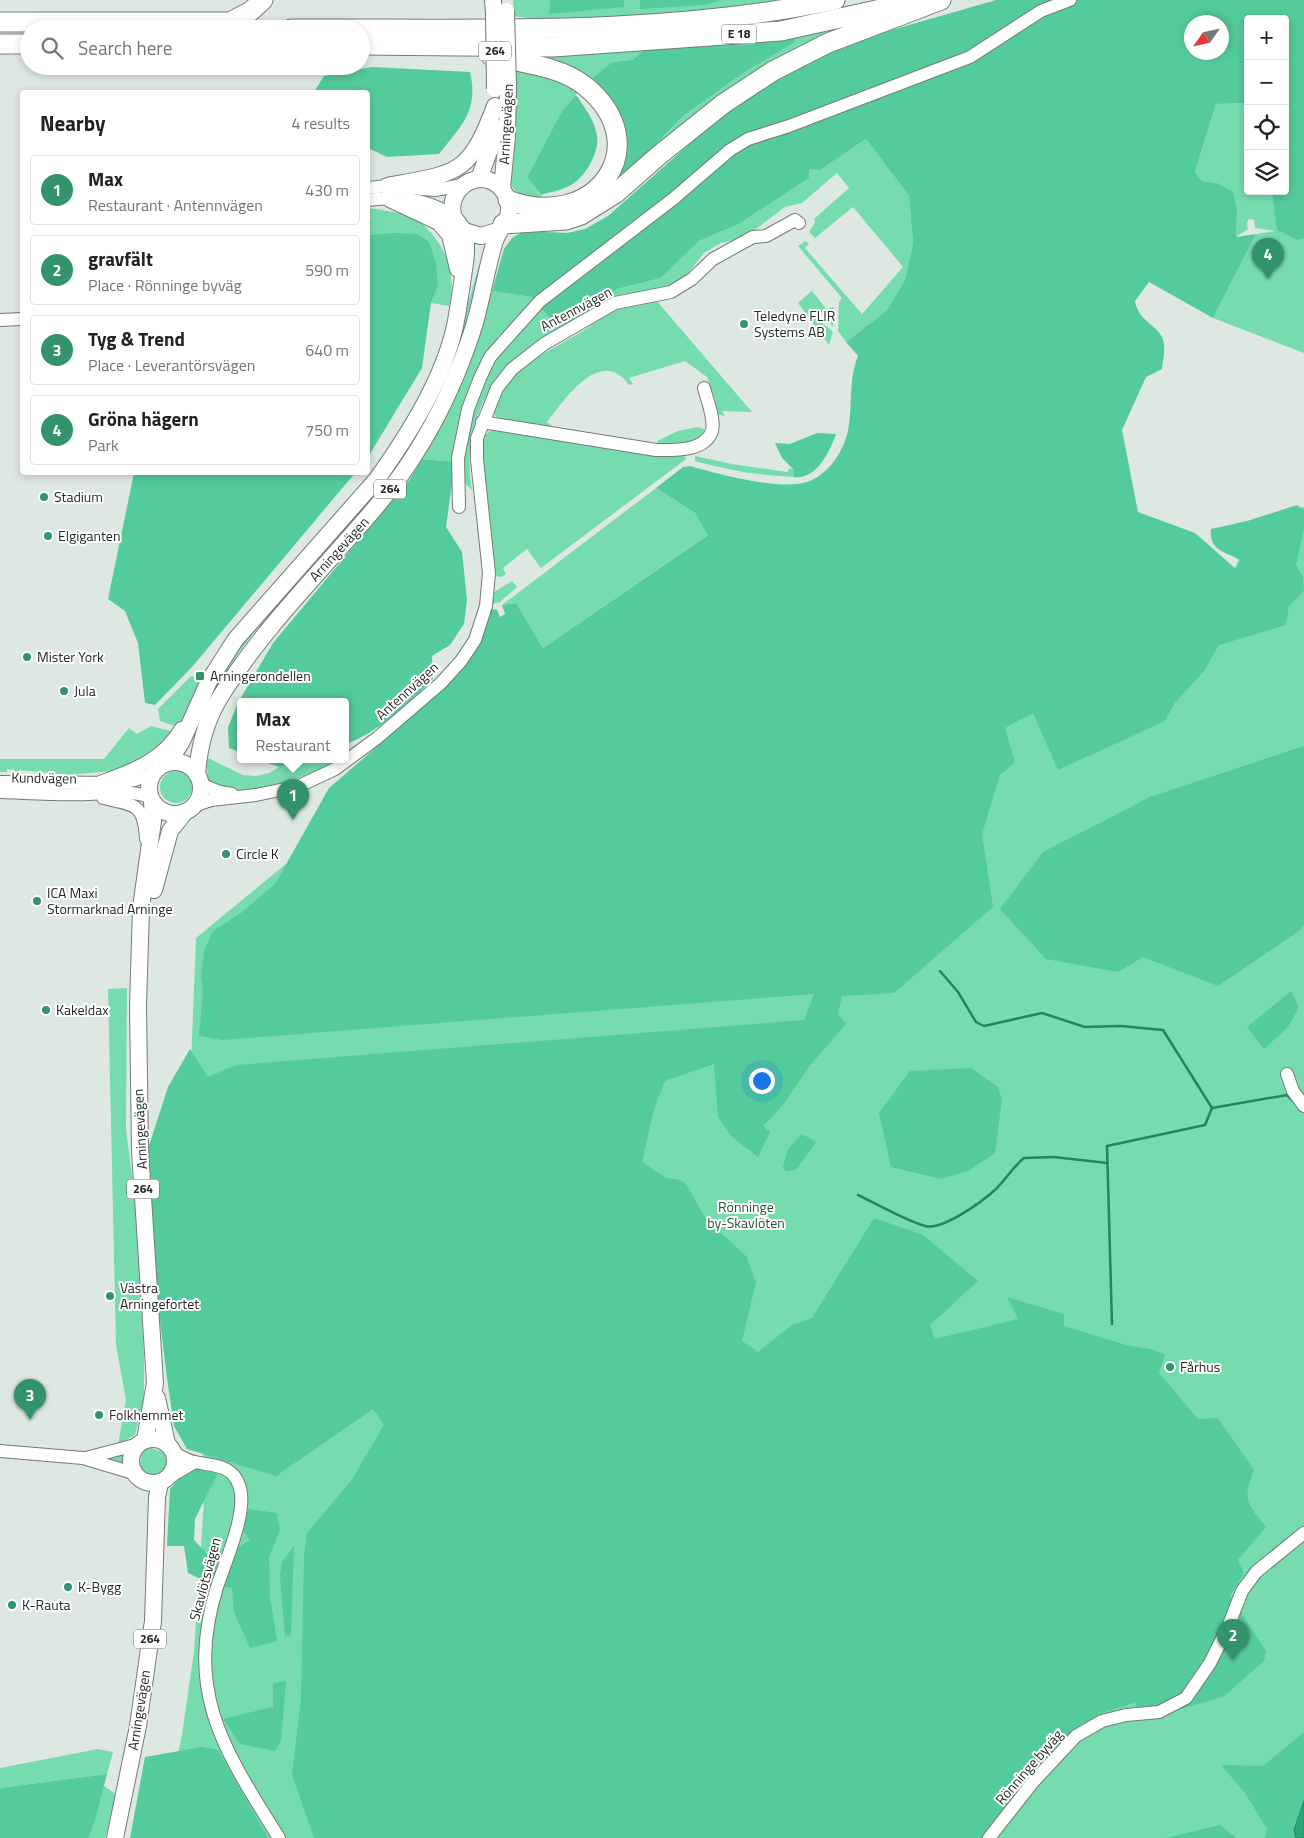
<!DOCTYPE html>
<meta charset="utf-8">
<style>
body{margin:0;font-family:"Titillium Web",sans-serif;background:#f2f2f2;color:#222}
.controls{position:absolute;right:15px;top:15px;display:grid;overflow:hidden;border-radius:5px;box-shadow:0 2px 8px #0003}
.controls button{width:45px;height:45px;display:grid;place-items:center;padding:0;border:0;border-bottom:1px solid #e0e0e0;background:#fff;color:#222;font:25px sans-serif}
.compass{position:absolute;left:1184px;top:15px;width:45px;height:45px;border-radius:50%;background:#fff;box-shadow:0 2px 8px #0003;rotate:236deg}
.you{position:absolute;left:761px;top:1080px;width:18px;height:18px;margin:-12px;border:4px solid #fff;border-radius:50%;background:#1a73e8;box-shadow:0 0 0 8px #1a73e833}
.badge{display:grid;place-items:center;width:32px;height:32px;border-radius:50%;background:#33936c;color:#fff;font-size:16px;font-weight:700}
.pin{position:absolute;translate:-50% -41px;filter:drop-shadow(0 1px 2px #0008)}
.pin::after{content:'';position:absolute;top:26px;width:18px;height:15px;background:inherit;clip-path:polygon(0 0,100% 0,50% 100%)}
.popup{position:absolute;left:237px;top:698px;width:112px;height:65px;box-sizing:border-box;display:grid;place-content:center;border-radius:5px;background:#fff;filter:drop-shadow(0 1px 4px #0005);font-size:16px;white-space:nowrap;color:#767676}
.popup b{font-size:19px;color:#222}
.popup::after{content:'';position:absolute;left:50%;top:100%;margin-left:-10px;border:10px solid transparent;border-top-color:#fff}
.list{margin:0;padding:0;list-style:none}
h2{display:flex;justify-content:space-between;align-items:center;height:65px;margin:0;padding:0 20px;font-size:21px}
h2 small{font-size:16px;font-weight:400;color:#767676}
.list li{display:grid;grid-template-columns:32px 1fr auto;gap:15px;align-items:center;box-sizing:border-box;height:70px;margin:0 10px 10px;padding:0 10px;border:1px solid #e0e0e0;border-radius:5px}
.list b{display:block;font-size:19px;white-space:nowrap}
.list p{margin:0;font-size:16px;white-space:nowrap;color:#767676}
.list em{font-size:16px;font-style:normal;color:#767676}
.icon{flex:none;width:28px;height:28px;fill:none;stroke:currentColor;stroke-width:2;stroke-linecap:round;stroke-linejoin:round}
.map{position:relative;flex:none;width:1304px;height:1838px;overflow:hidden}
.search{position:absolute;background:#fff;box-shadow:0 2px 8px #0003;left:20px;top:20px;width:350px;height:55px;display:flex;align-items:center;gap:12px;box-sizing:border-box;padding:0 18px;border-radius:28px;color:#767676;font-size:19px}
.panel{position:absolute;background:#fff;box-shadow:0 2px 8px #0003;left:20px;top:90px;width:350px;height:385px;border-radius:5px}
.map>svg:first-child{display:block}
.green{fill:#76dcae}
.forest{fill:#54cb9a;fill-rule:evenodd}
.water{fill:#2aa97a;stroke:#288361}
.lines{fill:none;stroke-linecap:round;stroke-linejoin:round}
.stream{stroke:#288361;stroke-width:2.5}
.minor-casing{stroke:#727c77;stroke-width:14}
.major-casing{stroke:#727c77;stroke-width:18}
.highway-casing{stroke:#727c77;stroke-width:21}
.minor{stroke:#fff;stroke-width:12}
.major{stroke:#fff;stroke-width:16}
.highway{stroke:#fff;stroke-width:19}
.major-bridge-casing{stroke:#727c77;stroke-width:18;stroke-linecap:butt}
.major-bridge{stroke:#fff;stroke-width:16}
.poi-dot{fill:#33936c;stroke:#fff;stroke-width:2}
.labels{text-anchor:middle;stroke-width:4;stroke-linejoin:round;paint-order:stroke}
.shield{fill:#fff;stroke:#666968;stroke-width:1}
.shield-label{font-size:12px;font-weight:bold;fill:#252927}
.street-label{font-size:14px;fill:#252927;stroke:#fff}
.poi-label{font-size:14px;fill:#252927;stroke:#fff;text-anchor:start}
.park-label{font-size:14px;fill:#22533e;stroke:#fff}
</style>
<div class="map">
<svg width="1304" height="1838" viewBox="0 0 1304 1838">
<rect width="100%" height="100%" fill="#dee8e3"/>
<g class="green">
<path d="M513,0H800L642,17L544,21L514,16Z"/>
<path d="M844,23L853,27L607,191L609,101L515,51L646,49L632,60L612,62L594,78C611,96 630,120 627,147C626,156 623,165 622,173H629L641,161L683,116L748,70L796,42L793,37L750,44L694,46Z"/>
<path d="M514,68L561,80L579,91L562,111L527,177L545,201L516,192L510,183Z"/>
<path d="M1248,103V191H1272L1274,202L1297,240L1304,239V353L1213,318L1256,234L1275,231L1255,228L1254,220L1249,219L1247,223L1248,229L1236,237L1237,211L1217,183L1202,181L1195,172L1216,104Z"/>
<path d="M866,139L909,196L913,243L905,280L887,310L846,342L838,331L839,302L842,298L798,246L805,241L809,244L805,248L862,314L903,267L853,207L815,238L809,232L815,222L814,219L849,188L837,173L802,203L785,207L744,238L721,243L704,253L686,276L668,286C640,298 612,310 583,321C571,326 557,330 545,337C489,370 461,426 472,490L461,480L469,417L490,364L539,306L579,319L617,289L661,278L699,241L739,224L809,178L810,169H821Z"/>
<path d="M368,208C382,210 409,213 420,222C446,244 457,274 449,306L431,303L438,287L418,234L368,235Z"/>
<path d="M479,265L484,267C464,336 442,407 400,465C351,534 283,589 235,658C220,680 210,705 199,729L193,727L216,681L235,650L364,503L456,345Z"/>
<path d="M815,288L812,291L827,310L833,307L834,309L833,327L822,312L816,317L833,332L829,345L798,303Z"/>
<path d="M492,291L532,297L536,301L491,351L455,462L422,459C452,405 476,350 492,291Z"/>
<path d="M656,300L752,412L722,411L725,416L716,414L715,399L707,377L685,361L629,378L633,384L629,385C601,345 565,399 547,422L552,426L549,430L496,417L493,412L505,385L527,363L583,331L612,311L624,306Z"/>
<path d="M698,427L704,429L703,436L690,444L659,445L657,441L678,431Z"/>
<path d="M492,429L682,452L686,459L541,568L527,549L503,568L506,574L502,577L496,576L495,571L481,465L483,437Z"/>
<path d="M695,456L732,464L787,472L790,468L794,470V477C760,476 728,470 695,461Z"/>
<path d="M656,488L695,513L709,534L543,648L516,603L502,605Z"/>
<path d="M1304,507V1810L1294,1824L1293,1838H161L182,1735L194,1651L205,1484L186,1190L196,938L339,820L1232,575C1245,539 1268,530 1297,509Z"/>
<path d="M512,581L517,587L500,602L492,604L494,592Z"/>
<path d="M198,675L196,679L199,683L191,703L178,727L160,721L158,709L190,677Z"/>
<path d="M151,726L175,732L165,746L123,770L69,775L19,770L17,775L14,770L7,769V772H0V759H104L129,728L137,734Z"/>
<path d="M206,757L243,775L256,776L269,773L293,759H339C312,776 235,806 208,780Z"/>
<circle cx="176" cy="787" r="16"/>
<path d="M127,988L126,1129L135,1198L144,1354V1400L135,1435L118,1445L126,1400L116,1345L108,989Z"/>
<path d="M151,1448L163,1452C170,1463 170,1471 158,1479L145,1477L139,1472L142,1451Z"/>
<path d="M128,1451L124,1465L101,1460Z"/>
<path d="M98,1749L113,1752L107,1774L0,1788V1768Z"/>
<path d="M104,1786L117,1795L105,1838H88Z"/>
</g>
<g class="forest">
<path d="M550,0H624V7L549,14Z"/>
<path d="M640,0H721L704,5L640,9Z"/>
<path d="M996,0H1304V239L1297,240L1277,230L1272,191H1285V19H1248V103L1216,104L1195,172L1202,181L1217,183L1233,192L1237,211L1236,237L1256,234L1213,318L1149,282L1135,301C1138,322 1159,325 1163,340C1166,349 1163,359 1162,369L1146,377L1122,430L1138,512L1195,533L1236,569L1240,560C1223,551 1209,550 1211,529L1247,521L1297,505L1304,510V528L1296,565L1303,577L1304,591L1289,606L1286,625L1219,645L1204,671L1174,704L1165,721L1058,770L1033,713L1005,728L1015,762L1000,775L982,834L993,907L894,993L842,996L838,1014L846,1024L811,1064L783,1105L763,1126L770,1132L758,1157L731,1136L718,1117L714,1064L665,1081L654,1109L642,1162L666,1178L680,1180L686,1184L706,1219L746,1256L756,1282L742,1341L758,1352L792,1325L812,1318L874,1218L923,1235L978,1281L930,1325L935,1339L1018,1319L1007,1297L1064,1314V1326L1126,1345L1154,1350L1165,1355L1159,1373L1198,1419L1218,1418L1254,1470C1242,1500 1247,1503 1266,1527L1238,1560L1244,1573L1230,1596L1266,1651L1264,1661L1223,1697L1167,1713L1136,1716V1702L1102,1713L1074,1730L1007,1805L982,1838H314L292,1775L301,1698L304,1556L307,1533L351,1481L384,1425L373,1409L276,1476L187,1449L174,1426L167,1378L156,1289L147,1152L168,1087L190,1049L208,1077L236,1065L804,1020L814,994L222,1040L199,1036L203,991L201,977L204,951L213,931L241,913L275,884L329,788L416,713L492,609L497,610L500,617L505,614L502,605L516,603L543,648L708,535L695,513L656,488L683,467L690,466C718,474 784,492 810,481C830,472 843,452 848,431C853,406 848,380 858,356L846,342L887,310L905,280L913,243L909,196L866,139L820,170L810,169L809,178L739,224L699,241L661,278L617,289L579,319L557,326L532,297L492,291L504,249L512,238L524,231L567,233L585,229L608,216L703,132L756,90L843,44ZM1192,22H1222V52H1192Z"/>
<path d="M793,37L796,42L748,70L683,116L629,173H621C623,165 627,155 627,147C630,120 611,96 593,78L612,62L632,60L646,49L750,44Z"/>
<path d="M372,67L470,72C479,110 462,125 439,154L387,157L368,148V92H314L324,76Z"/>
<path d="M576,95C584,107 595,120 597,136C600,153 583,181 567,187C559,191 549,192 541,195L527,177L562,111Z"/>
<path d="M394,233L418,234L429,242L436,263L438,287L431,303L422,368L368,457V235Z"/>
<path d="M817,433L836,434C830,451 817,480 794,477V470L782,458L775,443L790,444Z"/>
<path d="M422,459L455,462L446,527L462,552L467,600L464,624L450,645L432,656L433,679C408,703 379,732 346,744V701H240V752L229,748L228,727L239,701L273,643L410,479Z"/>
<path d="M134,473H355L192,667L155,705L145,703L138,643L125,611L108,599Z"/>
<path d="M1304,746V925L1299,931L1218,986L1143,957L1118,972L1046,959L1000,909L1043,852L1150,797Z"/>
<path d="M257,759H303L279,767Z"/>
<path d="M1291,991L1299,1007L1288,1027L1264,1049L1247,1027Z"/>
<path d="M971,1068L998,1087L1002,1099L995,1153L968,1171L941,1179L891,1167L879,1113L910,1071Z"/>
<path d="M802,1134L816,1142L796,1170L786,1171L783,1167L788,1149Z"/>
<path d="M198,1468L219,1471L195,1519L194,1540L217,1565L228,1554L250,1540L242,1529L248,1509L277,1513L280,1530L269,1557L270,1596L277,1641L250,1648L234,1612L232,1588L215,1586L188,1573L184,1546H167L170,1489L186,1471Z"/>
<path d="M294,1546L291,1635L285,1637L280,1576L282,1562Z"/>
<path d="M286,1681L281,1741L275,1751L240,1744L223,1719L273,1707V1683Z"/>
<path d="M1304,1732V1800L1294,1826L1296,1838H1265L1267,1829L1245,1793L1221,1765L1263,1766Z"/>
<path d="M202,1747L218,1750L268,1838H130L145,1757Z"/>
<path d="M107,1774L95,1820L88,1838H0V1788Z"/>
<path d="M1220,1825L1237,1838H1166Z"/>
</g>
<path class="water" d="M1304,1801V1838H1296L1294,1829Z"/>
<g class="lines">
<g class="stream">
<path d="M940,971L958,992L976,1022L984,1026L1042,1013L1085,1027L1121,1026L1163,1030L1212,1108L1287,1095L1293,1101"/>
<path d="M858,1195C877,1204 906,1221 925,1226C942,1231 983,1201 996,1189C1006,1179 1013,1167 1024,1158L1054,1157L1107,1163"/>
<path d="M1112,1324L1107,1146L1205,1125L1212,1108"/>
</g>
<defs>
<g id="minor">
<path d="M368,188L387,186L435,190L463,185"/>
<path d="M368,200C397,196 429,199 454,217"/>
<path d="M0,320L22,319"/>
<path d="M482,422L656,450C673,450 705,452 712,431C715,419 707,400 704,388"/>
<path d="M459,507L458,458L468,409L480,378L490,357L540,301L673,199L730,150L748,139L789,126L970,57L1041,11L1070,0"/>
<path d="M0,782L115,783L135,780L153,773"/>
<path d="M100,782C133,770 162,760 181,728"/>
<path d="M200,784L220,792L232,794"/>
<path d="M0,792C30,793 59,795 89,794C110,793 129,790 150,797"/>
<path d="M103,798C133,805 144,802 146,839"/>
<path d="M193,806L211,800L256,795L299,786L335,769L377,738L441,683L461,661L475,640L486,606L489,573L477,460V438L497,388L512,369L544,344L615,303L671,292L692,279L713,259L753,237L766,236L795,220L799,223"/>
<path d="M1287,1074L1293,1091L1304,1106"/>
<path d="M0,1451L83,1458L133,1473"/>
<path d="M174,1453C181,1456 188,1461 195,1462C212,1466 232,1464 239,1485C249,1510 225,1562 217,1587C184,1694 225,1751 279,1838"/>
<path d="M86,1458L139,1444"/>
<path d="M171,1476L195,1462"/>
<path d="M989,1838L1033,1782L1076,1736L1102,1721L1126,1715L1159,1712L1186,1698L1210,1663L1228,1627L1242,1591L1256,1572L1304,1533"/>
</g>
<g id="major">
<path d="M493,0L494,13"/>
<path d="M479,179L495,135V127"/>
<path d="M387,186C457,173 469,176 495,106"/>
<path d="M502,188L507,136L508,86"/>
<path d="M390,199L439,222L450,235L458,269"/>
<path d="M464,231L481,236L497,231"/>
<path d="M169,762L182,741L209,681L235,640L377,479C409,434 443,380 455,326C459,305 462,284 465,263C466,255 467,240 464,232C462,226 455,221 453,215C449,196 463,179 482,179C500,180 513,199 508,216C505,225 497,232 494,244C486,271 482,299 474,326C460,370 440,415 415,454C394,488 366,519 340,548C299,594 257,639 224,691C207,716 199,745 197,775"/>
<circle cx="175" cy="788" r="26"/>
<path d="M154,890L170,831L185,812"/>
<path d="M157,1398L167,1444"/>
<circle cx="153" cy="1461" r="22"/>
<path d="M145,1440L155,1383L140,1151L138,1006L141,908L153,821L152,801"/>
<path d="M115,1838L138,1726L153,1621L157,1497L160,1483"/>
</g>
<g id="highway">
<path d="M0,22H230L251,11L263,0"/>
<path d="M291,29C472,28 657,37 835,0"/>
<path d="M0,44H29"/>
<path d="M361,45L553,47L781,31L922,0"/>
<path d="M491,56C522,63 560,66 585,86C659,146 594,233 508,200"/>
<path d="M503,224L566,220L581,215L616,193L658,156L723,104L773,71L828,43L941,0"/>
</g>
</defs>
<use href="#minor" class="minor-casing"/>
<use href="#major" class="major-casing"/>
<use href="#highway" class="highway-casing"/>
<use href="#minor" class="minor"/>
<use href="#major" class="major"/>
<use href="#highway" class="highway"/>
<defs>
<g id="major-bridge">
<path d="M506,11L508,86"/>
<path d="M494,13L495,89"/>
</g>
</defs>
<use href="#major-bridge" class="major-bridge-casing"/>
<use href="#major-bridge" class="major-bridge"/>
</g>
<g class="poi-dot">
<circle cx="744" cy="324" r="5"/>
<circle cx="44" cy="497" r="5"/>
<circle cx="48" cy="536" r="5"/>
<circle cx="27" cy="657" r="5"/>
<rect x="195" y="671" width="10" height="10" rx="2.5"/>
<circle cx="64" cy="691" r="5"/>
<circle cx="226" cy="854" r="5"/>
<circle cx="37" cy="901" r="5"/>
<circle cx="46" cy="1010" r="5"/>
<circle cx="110" cy="1296" r="5"/>
<circle cx="1170" cy="1367" r="5"/>
<circle cx="99" cy="1415" r="5"/>
<circle cx="68" cy="1587" r="5"/>
<circle cx="12" cy="1605" r="5"/>
</g>
<g class="labels">
<g class="shield">
<rect x="721.5" y="24.5" width="35" height="19" rx="4"/>
<rect x="479" y="41.5" width="32" height="19" rx="4"/>
<rect x="374" y="479.5" width="32" height="19" rx="4"/>
<rect x="127" y="1179.5" width="32" height="19" rx="4"/>
<rect x="134" y="1629.5" width="32" height="19" rx="4"/>
</g>
<g class="shield-label">
<text x="739" y="38">E 18</text>
<text x="495" y="55">264</text>
<text x="390" y="493">264</text>
<text x="143" y="1193">264</text>
<text x="150" y="1643">264</text>
</g>
<g class="street-label">
<text transform="translate(506 124) rotate(-87)" y="5">Arningevägen</text>
<text transform="translate(576 309) rotate(-28)" y="5">Antennvägen</text>
<text transform="translate(339 549) rotate(-48)" y="5">Arningevägen</text>
<text transform="translate(407 691) rotate(-42)" y="5">Antennvägen</text>
<text transform="translate(44 778) rotate(1)" y="5">Kundvägen</text>
<text transform="translate(140 1129) rotate(-93)" y="5">Arningevägen</text>
<text transform="translate(205 1579) rotate(-75)" y="5">Skavlötsvägen</text>
<text transform="translate(139 1710) rotate(-81)" y="5">Arningevägen</text>
<text transform="translate(1029 1767) rotate(-49)" y="5">Rönninge byväg</text>
</g>
<g class="poi-label">
<text x="754" y="321">Teledyne FLIR<tspan x="754" dy="16">Systems AB</tspan></text>
<text x="54" y="502">Stadium</text>
<text x="58" y="541">Elgiganten</text>
<text x="37" y="662">Mister York</text>
<text x="210" y="681">Arningerondellen</text>
<text x="74" y="696">Jula</text>
<text x="236" y="859">Circle K</text>
<text x="47" y="898">ICA Maxi<tspan x="47" dy="16">Stormarknad Arninge</tspan></text>
<text x="56" y="1015">Kakeldax</text>
<text x="120" y="1293">Västra<tspan x="120" dy="16">Arningefortet</tspan></text>
<text x="1180" y="1372">Fårhus</text>
<text x="109" y="1420">Folkhemmet</text>
<text x="78" y="1592">K-Bygg</text>
<text x="22" y="1610">K-Rauta</text>
</g>
<g class="park-label">
<text x="746" y="1212">Rönninge<tspan x="746" dy="16">by-Skavlöten</tspan></text>
</g>
</g>
</svg>
<div class="controls">
<button>+</button>
<button>−</button>
<button><svg class="icon" aria-label="locate" viewBox="0 0 24 24"><circle cx="12" cy="12" r="6"/><path d="M12 2v4M12 18v4M2 12h4M18 12h4"/></svg></button>
<button><svg class="icon" aria-label="layers" viewBox="0 0 24 24"><path d="M12 4l9 5-9 5-9-5zM3 14l9 5 9-5"/></svg></button>
</div>
<svg class="compass" viewBox="-18 -18 36 36"><path d="M0-13l5 13h-10z" fill="#e53935"/><path d="M0 13l5-13h-10z" fill="#767676"/></svg>
<div class="you"></div>
<div class="pin badge" style="left:293px;top:820px">1</div>
<div class="popup"><b>Max</b>Restaurant</div>
<div class="pin badge" style="left:1233px;top:1660px">2</div>
<div class="pin badge" style="left:30px;top:1420px">3</div>
<div class="pin badge" style="left:1268px;top:279px">4</div>
<div class="search"><svg class="icon" aria-label="search" viewBox="0 0 24 24"><circle cx="10" cy="10" r="6"/><path d="M15 15l6 6"/></svg>Search here</div>
<section class="panel">
<h2>Nearby<small>4 results</small></h2>
<ul class="list">
<li><span class="badge">1</span><div><b>Max</b><p>Restaurant · Antennvägen</p></div><em>430 m</em></li>
<li><span class="badge">2</span><div><b>gravfält</b><p>Place · Rönninge byväg</p></div><em>590 m</em></li>
<li><span class="badge">3</span><div><b>Tyg &amp; Trend</b><p>Place · Leverantörsvägen</p></div><em>640 m</em></li>
<li><span class="badge">4</span><div><b>Gröna hägern</b><p>Park</p></div><em>750 m</em></li>
</ul>
</section>
</div>
